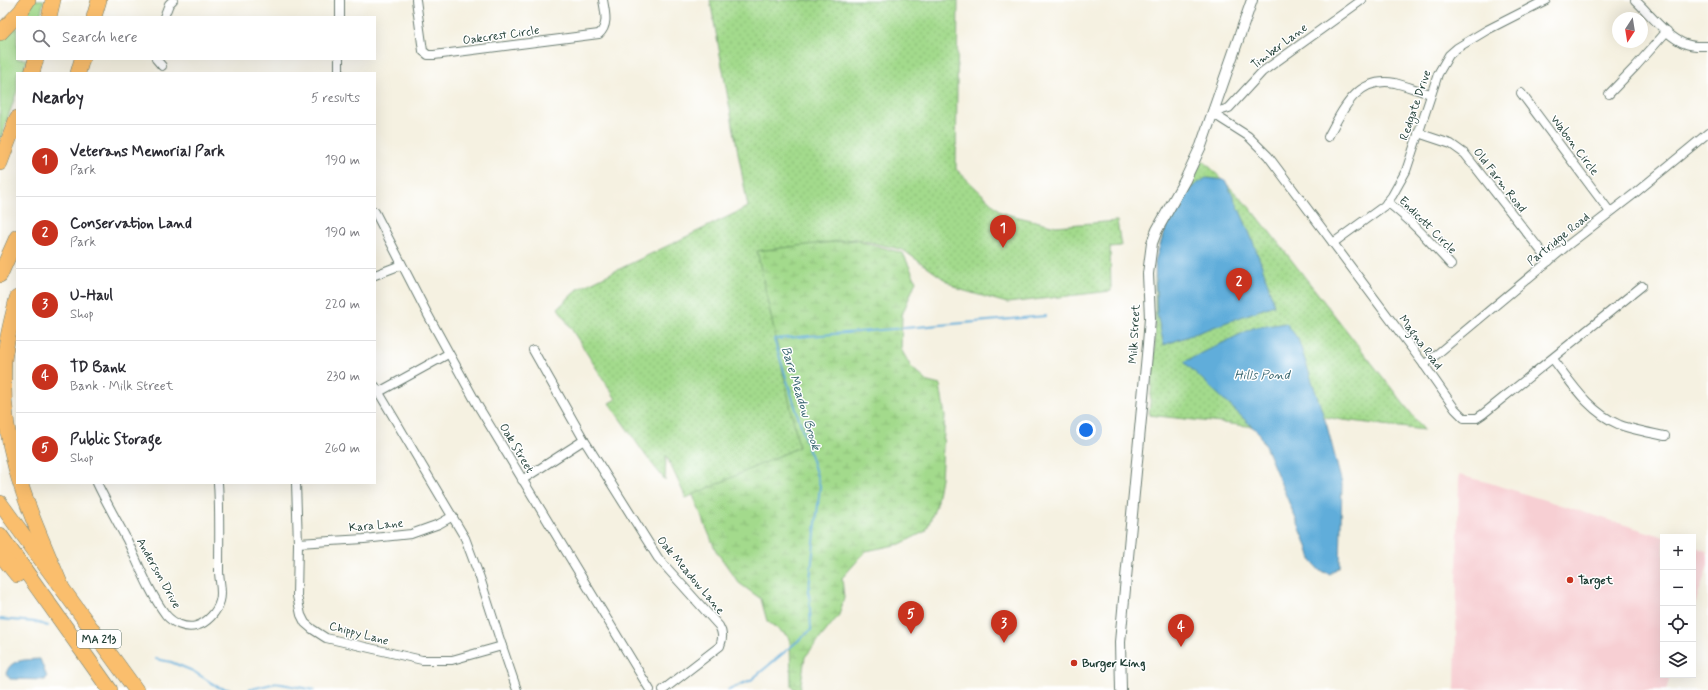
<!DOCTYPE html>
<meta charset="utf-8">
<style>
body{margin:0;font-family:Mynerve,sans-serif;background:#f2f2f3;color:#2b2b33}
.controls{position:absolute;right:12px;bottom:12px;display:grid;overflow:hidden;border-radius:0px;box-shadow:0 4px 16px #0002}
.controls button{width:36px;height:36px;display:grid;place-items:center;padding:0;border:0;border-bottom:1px solid #e1e1e2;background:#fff;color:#2b2b33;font:20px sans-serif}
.compass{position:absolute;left:1612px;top:12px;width:36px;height:36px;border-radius:50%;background:#fff;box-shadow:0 4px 16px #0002;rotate:192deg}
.you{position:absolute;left:1086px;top:430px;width:14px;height:14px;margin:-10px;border:3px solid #fff;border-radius:50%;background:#1a73e8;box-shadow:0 0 0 6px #1a73e833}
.badge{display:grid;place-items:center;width:26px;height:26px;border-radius:50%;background:#c8321e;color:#fff;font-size:13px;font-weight:700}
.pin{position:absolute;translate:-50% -33px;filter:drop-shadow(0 1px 2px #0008)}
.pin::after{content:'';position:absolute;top:21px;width:14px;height:12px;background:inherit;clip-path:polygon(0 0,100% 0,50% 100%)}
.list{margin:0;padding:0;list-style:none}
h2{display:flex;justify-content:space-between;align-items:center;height:52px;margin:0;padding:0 16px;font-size:17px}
h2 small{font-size:13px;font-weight:400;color:#7c7c81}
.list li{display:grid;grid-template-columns:26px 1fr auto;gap:12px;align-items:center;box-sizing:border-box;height:72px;padding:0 16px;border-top:1px solid #e1e1e2}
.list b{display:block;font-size:15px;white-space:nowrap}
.list p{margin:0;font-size:13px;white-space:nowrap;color:#7c7c81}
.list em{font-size:13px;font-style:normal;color:#7c7c81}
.icon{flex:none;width:22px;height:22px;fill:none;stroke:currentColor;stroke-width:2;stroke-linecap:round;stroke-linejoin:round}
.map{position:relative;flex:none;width:1708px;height:690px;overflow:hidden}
.search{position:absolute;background:#fff;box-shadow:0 4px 16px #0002;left:16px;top:16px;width:360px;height:44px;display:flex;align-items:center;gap:10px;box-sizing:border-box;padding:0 14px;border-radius:0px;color:#7c7c81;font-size:15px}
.panel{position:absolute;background:#fff;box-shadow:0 4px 16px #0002;left:16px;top:72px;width:360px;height:412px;border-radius:0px}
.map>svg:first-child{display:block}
.built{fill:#f7cfd3}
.green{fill:#a3da8c;stroke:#618c60}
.wetland{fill:url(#wetland-marsh);stroke:#618c60}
.park{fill:url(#park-dots);stroke:#618c60}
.water{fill:#61adda;stroke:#407587}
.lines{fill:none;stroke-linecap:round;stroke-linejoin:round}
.stream{stroke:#61adda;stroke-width:2}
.minor-casing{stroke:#6a7c71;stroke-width:10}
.tertiary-casing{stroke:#6a7c71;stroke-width:12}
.motorway-casing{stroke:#6a7c71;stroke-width:16}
.minor{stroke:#fff;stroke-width:8}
.tertiary{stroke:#fff;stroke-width:10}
.motorway{stroke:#fabe6d;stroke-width:15}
.poi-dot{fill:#c8321e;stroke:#fff;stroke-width:1.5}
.labels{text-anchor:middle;stroke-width:3;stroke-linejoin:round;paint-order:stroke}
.shield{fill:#fff;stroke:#627771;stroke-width:1}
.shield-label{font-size:11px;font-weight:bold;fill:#1f3d34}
.street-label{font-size:12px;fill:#1f3d34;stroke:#fff}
.poi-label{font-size:12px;font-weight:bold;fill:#1f3d34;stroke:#fff;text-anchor:start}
.water-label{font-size:13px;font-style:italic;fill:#36646e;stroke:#fff}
</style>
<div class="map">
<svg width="1708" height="690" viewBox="0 0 1708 690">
<defs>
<pattern id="wetland-marsh" width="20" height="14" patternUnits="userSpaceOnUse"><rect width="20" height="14" fill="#a3da8c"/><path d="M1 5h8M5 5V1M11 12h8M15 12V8" fill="none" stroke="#8cbc79"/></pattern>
<pattern id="park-dots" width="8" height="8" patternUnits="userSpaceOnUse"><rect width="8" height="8" fill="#a3da8c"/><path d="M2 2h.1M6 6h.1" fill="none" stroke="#8cbc79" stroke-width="1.8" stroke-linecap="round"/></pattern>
</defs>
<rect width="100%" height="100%" fill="#fff"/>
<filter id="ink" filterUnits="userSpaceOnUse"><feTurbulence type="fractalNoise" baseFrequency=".025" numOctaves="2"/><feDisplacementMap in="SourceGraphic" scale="8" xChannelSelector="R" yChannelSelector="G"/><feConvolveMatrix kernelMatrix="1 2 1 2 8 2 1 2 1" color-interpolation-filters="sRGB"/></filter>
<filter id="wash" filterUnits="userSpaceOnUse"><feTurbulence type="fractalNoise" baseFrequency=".012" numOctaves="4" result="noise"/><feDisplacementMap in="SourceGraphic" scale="16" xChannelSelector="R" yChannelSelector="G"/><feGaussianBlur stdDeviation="0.9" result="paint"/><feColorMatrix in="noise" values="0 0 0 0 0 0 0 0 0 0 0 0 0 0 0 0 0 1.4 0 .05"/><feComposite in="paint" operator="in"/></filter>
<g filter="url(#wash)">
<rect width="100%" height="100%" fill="#f5f1e1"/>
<g class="built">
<path d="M1459,475L1490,483L1664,537L1663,675H1671L1666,690H1455Z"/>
<path d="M1693,546L1706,551L1708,555V565L1693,610Z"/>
</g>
<g class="green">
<path d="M34,0H44L40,17H22Z"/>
<path d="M17,23V59H27L23,73H17V91L0,141V40Z"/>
</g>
<path class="wetland" d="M855,240L903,253L916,281L902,315L901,349L911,367L928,382L940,385L945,416L941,478L936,506L926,531L900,544L866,551L842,578L844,598L839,615L805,657L800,690H796L791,686L790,638L767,621L761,599L739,583L716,551L662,420L664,311L759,248Z"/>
<g class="park">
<path d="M710,0H958L956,169L1002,213L1056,226L1117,221L1121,246L1110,247L1111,291L1007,303L958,289L903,250L856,239L757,251L799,447L686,498L666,455L665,480L646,456L609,403L616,399L558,308L578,289L748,207Z"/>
<path d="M1203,160L1254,212L1424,430L1343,420L1319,416L1269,450L1257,427L1149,415L1155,344V278L1156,261L1163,234Z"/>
</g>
<g class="water">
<path d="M1206,178L1225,180C1246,221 1262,261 1274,305L1164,345L1157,314L1155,261L1166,227L1192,187Z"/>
<path d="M1286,323L1298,339L1327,426L1342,484L1340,566L1330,574L1320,571L1312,562L1306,543L1260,434L1184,362L1253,328Z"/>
<path d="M40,659L47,677L45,680L10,679L6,674C10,658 27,660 40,659Z"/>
</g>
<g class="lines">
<g class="stream">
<path d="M0,619L35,622L48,626"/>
<path d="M156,659L171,662L193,671L218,687L231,690"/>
<path d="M248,690L276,683L314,690"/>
<path d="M728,690L751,680L811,630L809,589L820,486L774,339L1046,316"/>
</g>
</g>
</g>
<g filter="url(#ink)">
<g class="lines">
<defs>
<g id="minor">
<path d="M416,0L423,51L428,55H434L599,34C609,25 605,12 603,0"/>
<path d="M1635,0C1649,13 1668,38 1686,44C1694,47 1701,46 1708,46"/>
<path d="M164,17L169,4L173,0"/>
<path d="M340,17V0"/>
<path d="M156,59L162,66"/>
<path d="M339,73V59"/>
<path d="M1521,93L1610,212"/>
<path d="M1609,94L1636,66L1667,31"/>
<path d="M1212,113L1248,136L1268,156L1425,366L1455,409L1464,418H1477L1483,414L1642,286"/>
<path d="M1212,113L1229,108L1262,72L1362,0"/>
<path d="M1418,133L1451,144L1465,154L1549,261"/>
<path d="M1328,137C1343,109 1357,76 1395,83C1407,86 1419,91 1431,94"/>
<path d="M1387,202C1411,220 1431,243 1451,265"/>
<path d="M375,212L428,315L478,406L650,690"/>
<path d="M1333,243L1384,206L1392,196L1406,171L1438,74L1449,55L1457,48L1487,30L1546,0"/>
<path d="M375,275L401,265"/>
<path d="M533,350L584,440"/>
<path d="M1553,359C1572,384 1589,412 1620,425C1634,430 1650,433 1665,436"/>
<path d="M1424,365L1568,245L1634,194L1708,133"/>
<path d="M379,392L448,354"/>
<path d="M522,480L584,440L658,558L719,626C723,633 723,638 720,646L663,690"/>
<path d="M97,483C106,502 117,521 127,540C138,563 150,594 166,615C173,623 185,629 196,626C207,623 217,612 220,601C223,591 219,581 219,571C219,542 220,512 218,483"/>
<path d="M296,483L298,544L297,596L301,615L305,623L312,629L326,638L422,660H452L502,646L480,578L465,538L375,386"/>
<path d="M298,543L364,539L411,534L439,524L453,516"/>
<path d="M502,646L517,690"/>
</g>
<path id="tertiary" d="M1121,690L1120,642L1148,344L1150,318L1148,274L1152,243L1157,230L1185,180L1201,146L1252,0"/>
<g id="motorway">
<path d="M49,17L53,0"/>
<path d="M94,17L99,0"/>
<path d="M0,33L21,11L28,0"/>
<path d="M32,73L36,59"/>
<path d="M78,73L82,59"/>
<path d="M0,163L17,118"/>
<path d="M0,275L17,237"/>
<path d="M17,298C12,319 6,340 4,361C0,452 28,507 62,588"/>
<path d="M0,503L136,690"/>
<path d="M0,535L110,690"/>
<path d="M0,554L17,575"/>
</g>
</defs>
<use href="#minor" class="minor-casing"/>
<use href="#tertiary" class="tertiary-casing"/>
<use href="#motorway" class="motorway-casing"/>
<use href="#minor" class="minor"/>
<use href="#tertiary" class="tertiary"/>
<use href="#motorway" class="motorway"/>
</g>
</g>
<g class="poi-dot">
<circle cx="1570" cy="580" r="4"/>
<circle cx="1074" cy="663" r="4"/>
</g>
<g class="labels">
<rect class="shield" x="77" y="630" width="44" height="18" rx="3"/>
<g class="shield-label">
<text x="99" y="643">MA 213</text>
</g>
<g class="street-label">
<text transform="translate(501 35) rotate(-8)" y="4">Oakcrest Circle</text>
<text transform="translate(1279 46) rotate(-37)" y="4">Timber Lane</text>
<text transform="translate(1415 105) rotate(-71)" y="4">Redgate Drive</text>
<text transform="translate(1575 145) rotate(53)" y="4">Wabon Circle</text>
<text transform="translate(1500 180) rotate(52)" y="4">Old Farm Road</text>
<text transform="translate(1428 225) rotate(45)" y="4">Endicott Circle</text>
<text transform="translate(1558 239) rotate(-39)" y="4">Partridge Road</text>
<text transform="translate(1134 334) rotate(-87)" y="4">Milk Street</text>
<text transform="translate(1421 342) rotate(53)" y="4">Magna Road</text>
<text transform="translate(517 448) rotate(59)" y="4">Oak Street</text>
<text transform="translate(376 525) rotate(-5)" y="4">Kara Lane</text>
<text transform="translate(159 573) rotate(61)" y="4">Anderson Drive</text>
<text transform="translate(691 575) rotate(50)" y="4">Oak Meadow Lane</text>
<text transform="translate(359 633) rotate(15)" y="4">Chippy Lane</text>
</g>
<g class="poi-label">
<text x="1578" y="584">Target</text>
<text x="1082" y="667">Burger King</text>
</g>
<g class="water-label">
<text x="1262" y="379">Hills Pond</text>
<text transform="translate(802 398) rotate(73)" y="5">Bare Meadow Brook</text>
</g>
</g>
</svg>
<div class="controls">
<button>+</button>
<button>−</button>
<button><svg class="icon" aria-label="locate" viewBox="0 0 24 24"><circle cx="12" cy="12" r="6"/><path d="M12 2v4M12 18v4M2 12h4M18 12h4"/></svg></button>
<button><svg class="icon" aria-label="layers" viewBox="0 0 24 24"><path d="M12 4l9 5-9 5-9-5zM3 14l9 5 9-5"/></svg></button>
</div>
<svg class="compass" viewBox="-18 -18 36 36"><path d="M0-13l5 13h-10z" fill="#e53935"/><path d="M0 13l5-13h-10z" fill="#7c7c81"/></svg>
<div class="you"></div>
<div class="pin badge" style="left:1003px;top:248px">1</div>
<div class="pin badge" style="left:1239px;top:301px">2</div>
<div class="pin badge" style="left:1004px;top:643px">3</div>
<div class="pin badge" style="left:1181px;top:647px">4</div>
<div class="pin badge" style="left:911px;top:634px">5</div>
<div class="search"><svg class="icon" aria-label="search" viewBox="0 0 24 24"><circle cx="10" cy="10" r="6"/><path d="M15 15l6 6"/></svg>Search here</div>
<section class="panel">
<h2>Nearby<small>5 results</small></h2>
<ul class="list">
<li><span class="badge">1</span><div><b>Veterans Memorial Park</b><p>Park</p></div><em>190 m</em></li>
<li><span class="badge">2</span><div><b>Conservation Land</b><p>Park</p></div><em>190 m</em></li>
<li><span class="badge">3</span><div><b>U-Haul</b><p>Shop</p></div><em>220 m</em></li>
<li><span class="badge">4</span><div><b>TD Bank</b><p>Bank · Milk Street</p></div><em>230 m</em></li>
<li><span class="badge">5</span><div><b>Public Storage</b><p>Shop</p></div><em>260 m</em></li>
</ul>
</section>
</div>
